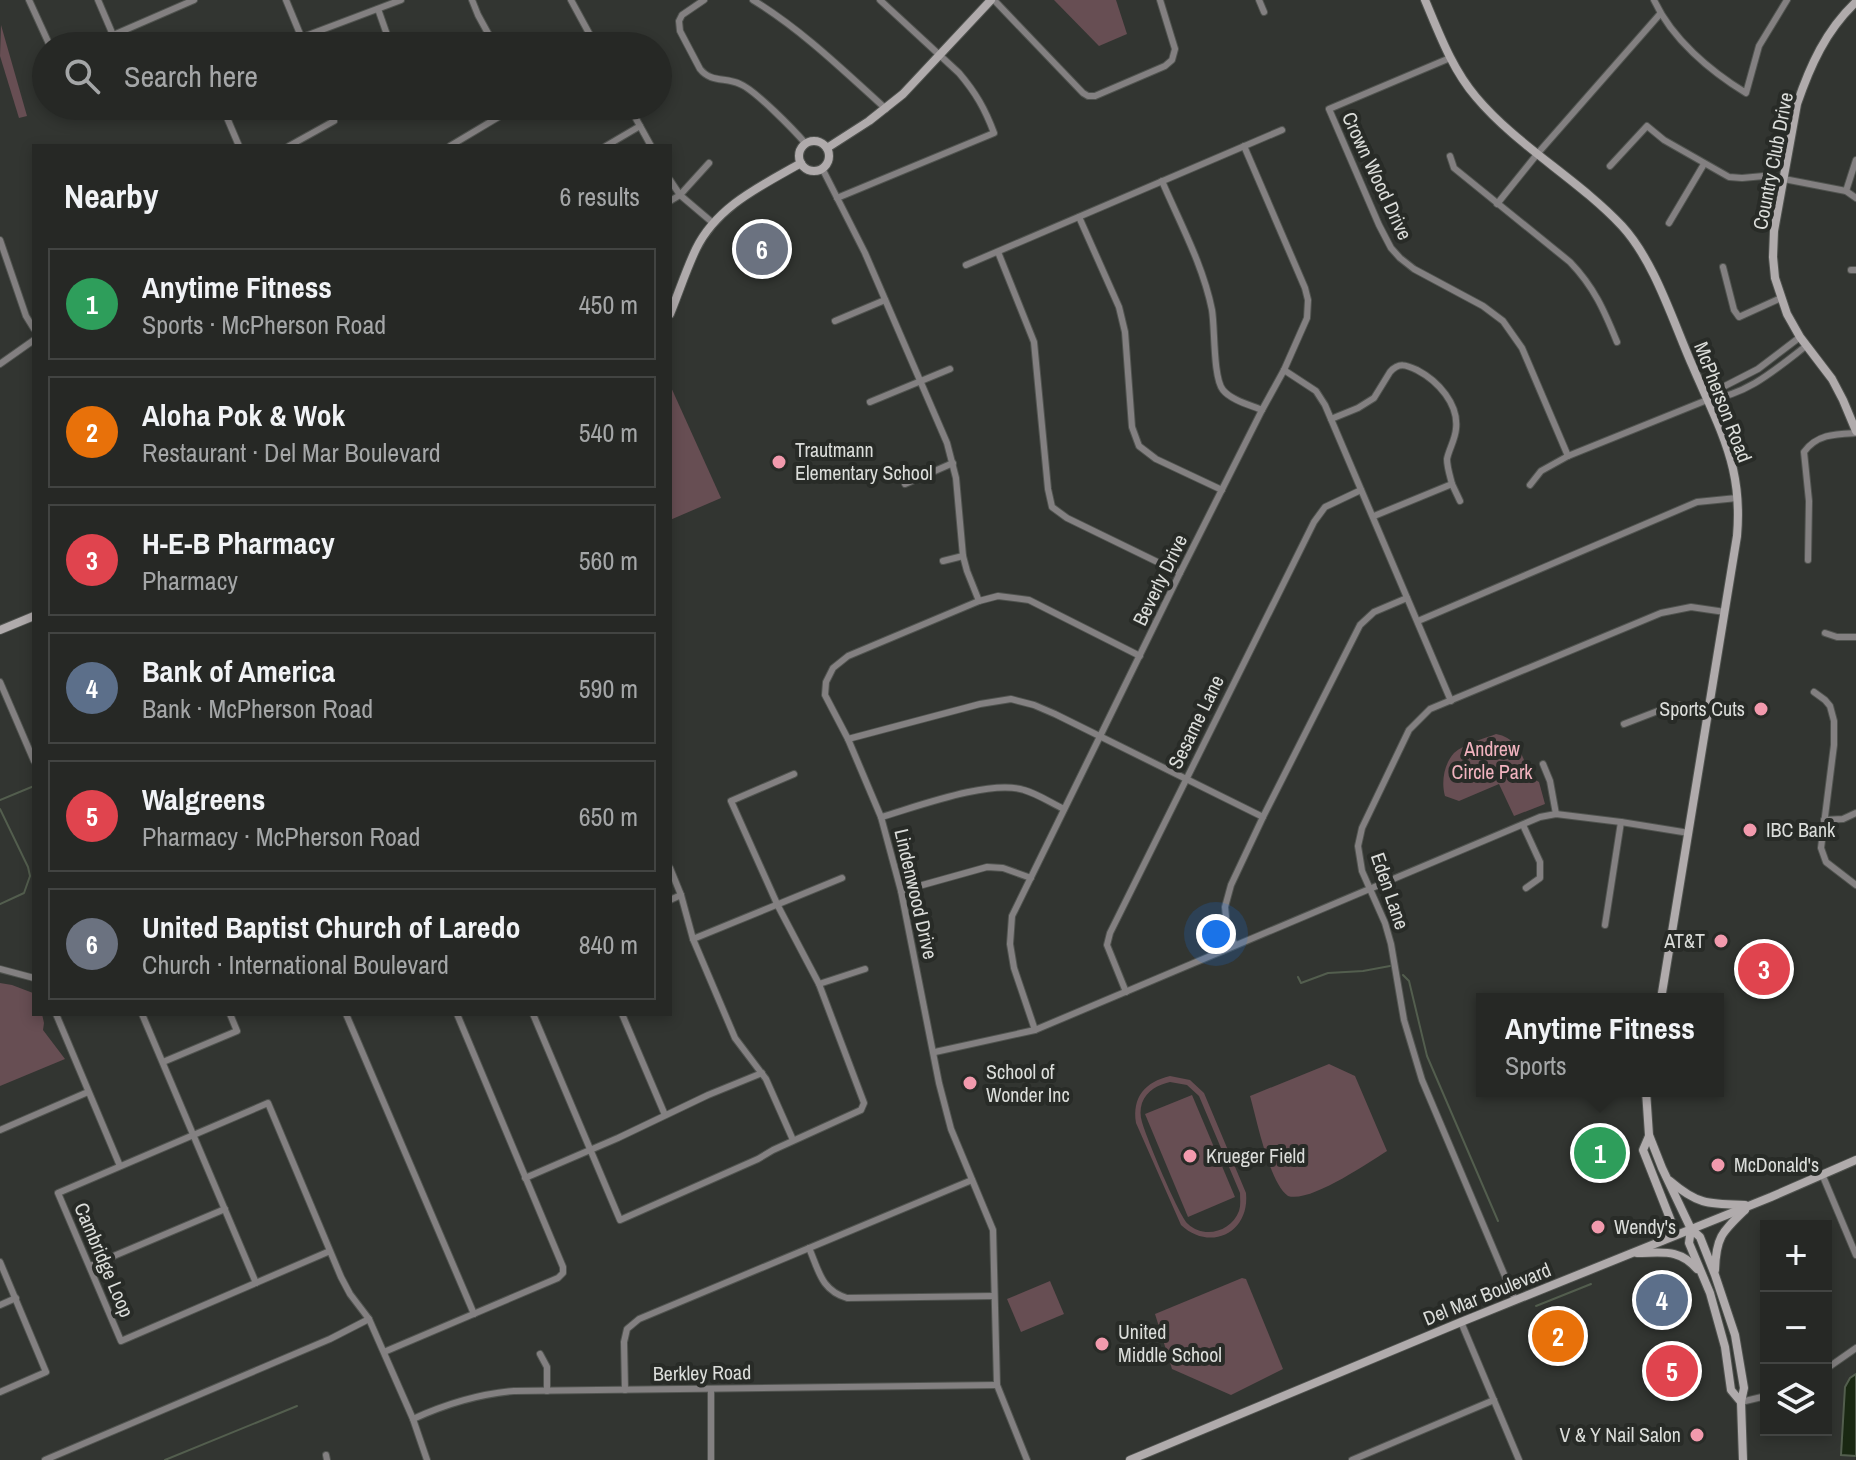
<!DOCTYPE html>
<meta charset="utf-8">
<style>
body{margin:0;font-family:"Archivo Narrow",sans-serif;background:#323432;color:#f1f3f6}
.controls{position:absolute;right:24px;bottom:24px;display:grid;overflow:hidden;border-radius:0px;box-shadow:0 4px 12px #0003}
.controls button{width:72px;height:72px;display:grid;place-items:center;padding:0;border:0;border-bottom:2px solid #424442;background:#262825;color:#f1f3f6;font:40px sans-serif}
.you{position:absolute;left:1216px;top:934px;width:28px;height:28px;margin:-20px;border:6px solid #fff;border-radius:50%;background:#1a73e8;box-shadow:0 0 0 12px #1a73e833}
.badge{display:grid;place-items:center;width:52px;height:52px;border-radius:50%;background:#f29aad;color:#fff;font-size:26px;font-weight:700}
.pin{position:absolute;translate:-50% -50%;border:4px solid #fff;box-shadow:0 2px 8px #0006}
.popup{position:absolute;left:1476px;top:993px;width:248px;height:104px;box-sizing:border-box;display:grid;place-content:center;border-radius:0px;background:#262825;filter:drop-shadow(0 2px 6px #0005);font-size:26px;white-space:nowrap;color:#a4a6a7}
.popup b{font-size:30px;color:#f1f3f6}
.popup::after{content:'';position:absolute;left:50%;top:100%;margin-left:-16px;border:16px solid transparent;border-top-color:#262825}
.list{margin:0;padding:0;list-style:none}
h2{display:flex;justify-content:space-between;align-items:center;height:104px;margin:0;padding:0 32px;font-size:34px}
h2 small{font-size:26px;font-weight:400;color:#a4a6a7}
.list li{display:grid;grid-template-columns:52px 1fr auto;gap:24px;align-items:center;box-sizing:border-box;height:112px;margin:0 16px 16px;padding:0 16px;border:2px solid #424442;border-radius:0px}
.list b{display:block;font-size:30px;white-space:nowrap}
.list p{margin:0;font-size:26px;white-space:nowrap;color:#a4a6a7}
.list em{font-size:26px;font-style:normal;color:#a4a6a7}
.icon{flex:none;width:44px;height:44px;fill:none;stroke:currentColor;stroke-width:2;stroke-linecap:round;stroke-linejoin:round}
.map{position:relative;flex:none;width:1856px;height:1460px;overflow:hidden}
.search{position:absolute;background:#262825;box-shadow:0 4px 12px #0003;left:32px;top:32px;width:640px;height:88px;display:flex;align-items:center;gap:20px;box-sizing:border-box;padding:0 28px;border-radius:44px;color:#a4a6a7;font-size:30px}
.panel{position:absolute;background:#262825;box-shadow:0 4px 12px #0003;left:32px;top:144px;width:640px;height:872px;border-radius:0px}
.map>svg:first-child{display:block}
.green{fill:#674e53;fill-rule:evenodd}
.water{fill:#192812;stroke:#535e4e;stroke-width:2}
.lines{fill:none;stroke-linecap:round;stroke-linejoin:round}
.stream{stroke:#535e4e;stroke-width:2}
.street-casing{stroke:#50534f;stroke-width:8}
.secondary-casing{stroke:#50534f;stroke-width:10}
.street{stroke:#838081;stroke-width:6}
.secondary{stroke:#b0abac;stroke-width:8}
.poi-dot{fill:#f29aad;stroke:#282b27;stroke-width:3}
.labels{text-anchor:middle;stroke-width:8;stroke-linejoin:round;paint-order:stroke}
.street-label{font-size:20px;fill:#dbddda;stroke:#282b27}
.poi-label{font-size:20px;fill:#dbddda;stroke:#282b27;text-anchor:start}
.park-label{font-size:20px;fill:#f1b3bf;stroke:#282b27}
</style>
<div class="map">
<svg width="1856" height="1460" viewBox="0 0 1856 1460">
<rect width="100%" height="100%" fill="#323531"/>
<g class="green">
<path d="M1054,0H1116L1127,34L1099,46Z"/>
<path d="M1,25L27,116L19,118L0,56Z"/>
<path d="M670,385L721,498L670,520Z"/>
<path d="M1496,734C1518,738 1524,757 1529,776L1539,782L1545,804L1514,816L1499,784L1459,801L1445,796C1441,782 1444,764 1454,753C1464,744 1483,739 1496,734Z"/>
<path d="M0,983L12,985L33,993L34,1014H42L44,1023L43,1030L65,1059L0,1086Z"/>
<path d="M1329,1064L1355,1076L1387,1151C1366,1164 1310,1203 1288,1196C1269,1182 1257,1120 1250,1096Z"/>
<path d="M1170,1076L1190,1080L1204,1093L1246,1193C1250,1233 1210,1252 1181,1225L1136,1123C1132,1097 1145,1082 1170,1076ZM1170,1082L1187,1085L1199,1096L1240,1193C1240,1199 1241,1205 1239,1211C1231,1232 1204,1239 1188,1224C1179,1216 1146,1137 1142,1122C1140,1116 1140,1109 1142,1103C1147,1090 1158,1085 1170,1082Z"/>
<path d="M1192,1095L1235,1197L1188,1217L1145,1114Z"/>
<path d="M1242,1278L1246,1279L1283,1369L1231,1395L1172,1369L1155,1314Z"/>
<path d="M1050,1281L1064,1314L1021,1332L1007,1299Z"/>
</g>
<path class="water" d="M1856,1374V1456L1841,1455L1845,1387L1850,1378Z"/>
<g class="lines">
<g class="stream">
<path d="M0,800L34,786"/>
<path d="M0,809L28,867L30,876L24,893L0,904"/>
<path d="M1403,975L1409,981L1427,1056L1498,1221"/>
<path d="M1298,977L1301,983L1328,973L1363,971L1390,966"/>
<path d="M1536,1306L1591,1284"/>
<path d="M165,1460L297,1406"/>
</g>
<defs>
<g id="street">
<path d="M29,0L50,46"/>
<path d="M98,0L113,35"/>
<path d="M286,0L305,46"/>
<path d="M472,0L478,15L495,46"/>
<path d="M571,0L596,46"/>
<path d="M704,0L682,15L679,21L680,31L700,69C711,83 726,77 740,84C755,90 794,130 806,144"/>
<path d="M753,0C802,30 843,70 886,109"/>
<path d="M994,0L1083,93L1088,96H1095L1165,66L1172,60L1175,49L1160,0"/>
<path d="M1259,0L1264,12"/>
<path d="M1654,0C1672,39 1710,71 1746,93L1759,46L1787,0"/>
<path d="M378,9L391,46"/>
<path d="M88,46L194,0"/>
<path d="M279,46L401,0"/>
<path d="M1450,58L1329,109L1379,225L1391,248L1400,258L1414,269L1483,306L1503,321L1522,348L1568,456"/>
<path d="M222,106L239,146"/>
<path d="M629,106L651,146"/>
<path d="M289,146L334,121L328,106"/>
<path d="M450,146L517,106"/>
<path d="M606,146L640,126"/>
<path d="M1450,156L1454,168L1570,262C1594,287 1604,310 1617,342"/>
<path d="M1610,166L1647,126L1664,140L1729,177L1742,178L1764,176L1784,179L1846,191L1856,198"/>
<path d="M822,168L865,253L947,443L956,478L963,556L967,571L979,601"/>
<path d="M670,180L680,195L713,223"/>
<path d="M1162,181C1180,223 1203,265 1212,310C1215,328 1213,378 1223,390C1231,400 1250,405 1262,410"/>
<path d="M1846,191L1856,160"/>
<path d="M837,198L994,133C985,109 976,93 959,73L880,0"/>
<path d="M670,201L680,195L709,163"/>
<path d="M1497,204L1538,153L1660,14"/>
<path d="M1079,217L1119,307L1125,332L1132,427L1139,446L1156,459L1222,490"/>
<path d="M1669,223L1704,164"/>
<path d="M0,240L26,316L34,329"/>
<path d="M998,252L1034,342L1048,489L1052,507L1067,518L1180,573"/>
<path d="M966,265L1282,130"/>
<path d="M1723,267L1734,310L1739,317L1781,298"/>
<path d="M1851,270H1856"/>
<path d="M835,321L885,300"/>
<path d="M0,364L34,340"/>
<path d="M1284,370L1316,391L1325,405L1451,701"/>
<path d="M1707,400L1721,388L1758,369L1800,337"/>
<path d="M870,402L950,369"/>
<path d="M1331,419L1358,408L1374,398L1390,372C1399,362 1406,365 1417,370C1438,381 1459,404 1456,429C1455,440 1449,449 1447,459C1447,467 1450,476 1452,484L1374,516"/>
<path d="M905,484L953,463"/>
<path d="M1452,484L1460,501"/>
<path d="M1530,485L1541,471L1568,456L1707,400C1747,395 1775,370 1806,346"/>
<path d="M1808,560L1809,501L1804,452C1817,434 1836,434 1856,433"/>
<path d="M943,561L963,556"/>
<path d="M1418,621L1697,502L1737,498"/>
<path d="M1825,633L1837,637H1856"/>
<path d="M0,682L34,761"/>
<path d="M1814,692L1825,700L1830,706L1834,721V745L1821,848L1826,862L1856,885"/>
<path d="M1624,724L1663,709L1680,705L1709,709"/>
<path d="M848,739L980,704L1011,699L1034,705L1055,714L1263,817"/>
<path d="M1543,764L1550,781L1556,814"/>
<path d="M881,817C916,807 990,779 1024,790C1038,794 1051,803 1064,809"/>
<path d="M1824,820L1843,819L1856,813"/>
<path d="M1523,825L1540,862V878L1526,888"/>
<path d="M670,868L681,895L693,939L735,1038L766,1079L793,1140"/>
<path d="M901,891L987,867L1003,868L1031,878"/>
<path d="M670,900L681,895"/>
<path d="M1605,925L1621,822"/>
<path d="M693,939L842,878"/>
<path d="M1235,945L1227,928L1225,907L1231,885L1263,817L1360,625L1374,612L1407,598"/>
<path d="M0,969L34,978"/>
<path d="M819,984L865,969"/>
<path d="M1126,992L1107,945L1110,933L1314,522L1325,507L1361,490"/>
<path d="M56,1014L120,1166"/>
<path d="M142,1014L256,1283"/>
<path d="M346,1014L474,1314"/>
<path d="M533,1014L620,1220L758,1159L773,1150L861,1110L864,1103L819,984L778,906L731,801L794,774"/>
<path d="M622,1014L665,1115"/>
<path d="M1035,1030L1014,968L1010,944L1012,916L1180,573L1262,410L1284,370L1307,318L1308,300L1305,288L1244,146"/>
<path d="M935,1052L1035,1030L1540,817L1556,814L1621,822L1689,833"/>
<path d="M163,1062L237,1031L230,1014"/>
<path d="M0,1130L88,1092"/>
<path d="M1822,1174L1856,1255"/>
<path d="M525,1178L618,1138L708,1095L762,1073"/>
<path d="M809,1248C819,1271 821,1290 847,1298L994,1296"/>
<path d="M330,1251L121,1341L58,1193L268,1103L341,1277L350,1294L369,1319L413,1419L427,1460"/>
<path d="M0,1262L46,1372L0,1392"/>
<path d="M90,1266L225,1209"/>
<path d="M1515,1300L1422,1080L1404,1020L1391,944L1385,923L1362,871L1358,846L1362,828L1409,730L1430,709L1661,613L1691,607L1725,612"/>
<path d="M0,1305L16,1298"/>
<path d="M1461,1322L1519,1460"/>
<path d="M384,1352L558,1278L563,1273V1267L457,1014"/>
<path d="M540,1354L547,1367V1391"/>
<path d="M1826,1369L1856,1348"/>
<path d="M711,1389V1460"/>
<path d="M625,1390L624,1342L627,1329L639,1319L972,1180"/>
<path d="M1741,1402L1766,1396"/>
<path d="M413,1419C446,1404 477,1394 514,1391L997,1385"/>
<path d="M326,1455L327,1460"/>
<path d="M45,1460L330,1339L369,1319"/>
<path d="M1027,1460L997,1385L993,1230L951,1129L939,1083L901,891L881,817L848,739L825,695L826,682L833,668L848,656L979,601L998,596L1029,600L1140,656"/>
<path d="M1352,1460L1494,1400"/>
</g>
<g id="secondary">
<path d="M1425,0C1439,33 1452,69 1476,97C1517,146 1578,179 1622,226C1655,262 1673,322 1693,367C1707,400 1725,434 1733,469C1738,491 1739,513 1737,536L1661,999"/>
<path d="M1856,2C1826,30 1810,66 1797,104L1774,231L1773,257L1775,278L1787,314L1800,337L1832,379L1843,400L1856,431"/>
<circle cx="814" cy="156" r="15"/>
<path d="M827,148L869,121L903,94L991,0"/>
<path d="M670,314C679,292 686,270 696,249C717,206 761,186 801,163"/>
<path d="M0,630L34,616"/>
<path d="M1646,1091L1649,1135L1662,1168L1691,1229L1700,1237L1715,1275L1735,1335L1744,1388L1741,1402L1743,1460"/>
<path d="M1649,1136L1643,1150L1671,1221L1663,1240"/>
<path d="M1670,1181C1698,1205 1709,1204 1745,1205"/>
<path d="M1691,1229L1689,1243L1710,1293L1725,1347L1731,1390L1741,1402"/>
<path d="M1637,1253C1662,1253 1679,1248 1697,1269"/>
<path d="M1715,1270C1716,1237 1722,1232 1745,1210"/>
<path d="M1130,1460L1461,1322L1771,1197L1856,1160"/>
</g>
</defs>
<use href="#street" class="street-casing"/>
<use href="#secondary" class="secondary-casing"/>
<use href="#street" class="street"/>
<use href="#secondary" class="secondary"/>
</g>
<g class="poi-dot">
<circle cx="779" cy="462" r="8"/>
<circle cx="1761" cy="709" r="8"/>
<circle cx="1750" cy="830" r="8"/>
<circle cx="1721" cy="941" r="8"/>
<circle cx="970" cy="1083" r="8"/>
<circle cx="1190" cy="1156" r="8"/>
<circle cx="1718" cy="1165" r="8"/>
<circle cx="1598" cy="1227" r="8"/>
<circle cx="1102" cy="1344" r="8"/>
<circle cx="1697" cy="1435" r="8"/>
</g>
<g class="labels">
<g class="street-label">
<text transform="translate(1773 161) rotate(-79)" y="7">Country Club Drive</text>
<text transform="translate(1377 176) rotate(65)" y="7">Crown Wood Drive</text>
<text transform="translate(1723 402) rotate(69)" y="7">McPherson Road</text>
<text transform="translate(1160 580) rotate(-64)" y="7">Beverly Drive</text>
<text transform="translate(1196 722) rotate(-64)" y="7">Sesame Lane</text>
<text transform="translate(1390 891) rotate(71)" y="7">Eden Lane</text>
<text transform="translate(916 894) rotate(77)" y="7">Lindenwood Drive</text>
<text transform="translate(104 1260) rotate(67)" y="7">Cambridge Loop</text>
<text transform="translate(1487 1294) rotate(-22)" y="7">Del Mar Boulevard</text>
<text transform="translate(702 1373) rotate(-1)" y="7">Berkley Road</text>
</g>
<g class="poi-label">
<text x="795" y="457">Trautmann<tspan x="795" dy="23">Elementary School</tspan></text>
<text x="1745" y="716" text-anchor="end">Sports Cuts</text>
<text x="1766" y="837">IBC Bank</text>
<text x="1705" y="948" text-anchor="end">AT&amp;T</text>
<text x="986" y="1079">School of<tspan x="986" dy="23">Wonder Inc</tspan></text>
<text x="1206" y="1163">Krueger Field</text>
<text x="1734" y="1172">McDonald's</text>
<text x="1614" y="1234">Wendy's</text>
<text x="1118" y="1339">United<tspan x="1118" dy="23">Middle School</tspan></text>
<text x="1681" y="1442" text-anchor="end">V &amp; Y Nail Salon</text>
</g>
<g class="park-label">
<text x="1492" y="756">Andrew<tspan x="1492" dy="23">Circle Park</tspan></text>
</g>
</g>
</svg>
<div class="controls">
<button>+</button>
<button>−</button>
<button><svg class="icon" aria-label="layers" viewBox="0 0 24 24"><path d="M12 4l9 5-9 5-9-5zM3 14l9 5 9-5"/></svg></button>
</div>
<div class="you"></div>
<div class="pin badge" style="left:1600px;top:1153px;background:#2e9e5b">1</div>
<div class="popup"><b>Anytime Fitness</b>Sports</div>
<div class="pin badge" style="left:1558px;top:1336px;background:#e8710a">2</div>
<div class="pin badge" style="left:1764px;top:969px;background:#e0444e">3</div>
<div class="pin badge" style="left:1662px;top:1300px;background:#5c6f8a">4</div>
<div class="pin badge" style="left:1672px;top:1371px;background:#e0444e">5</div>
<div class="pin badge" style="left:762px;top:249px;background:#6b7280">6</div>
<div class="search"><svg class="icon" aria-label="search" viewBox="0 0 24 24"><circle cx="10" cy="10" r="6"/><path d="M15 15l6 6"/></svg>Search here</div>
<section class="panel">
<h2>Nearby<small>6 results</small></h2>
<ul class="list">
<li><span class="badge" style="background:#2e9e5b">1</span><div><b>Anytime Fitness</b><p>Sports · McPherson Road</p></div><em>450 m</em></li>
<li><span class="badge" style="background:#e8710a">2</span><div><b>Aloha Pok &amp; Wok</b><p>Restaurant · Del Mar Boulevard</p></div><em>540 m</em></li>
<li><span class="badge" style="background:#e0444e">3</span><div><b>H-E-B Pharmacy</b><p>Pharmacy</p></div><em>560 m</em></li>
<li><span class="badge" style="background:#5c6f8a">4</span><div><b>Bank of America</b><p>Bank · McPherson Road</p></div><em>590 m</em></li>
<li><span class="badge" style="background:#e0444e">5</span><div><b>Walgreens</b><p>Pharmacy · McPherson Road</p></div><em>650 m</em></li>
<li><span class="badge" style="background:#6b7280">6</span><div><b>United Baptist Church of Laredo</b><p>Church · International Boulevard</p></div><em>840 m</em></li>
</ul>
</section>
</div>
